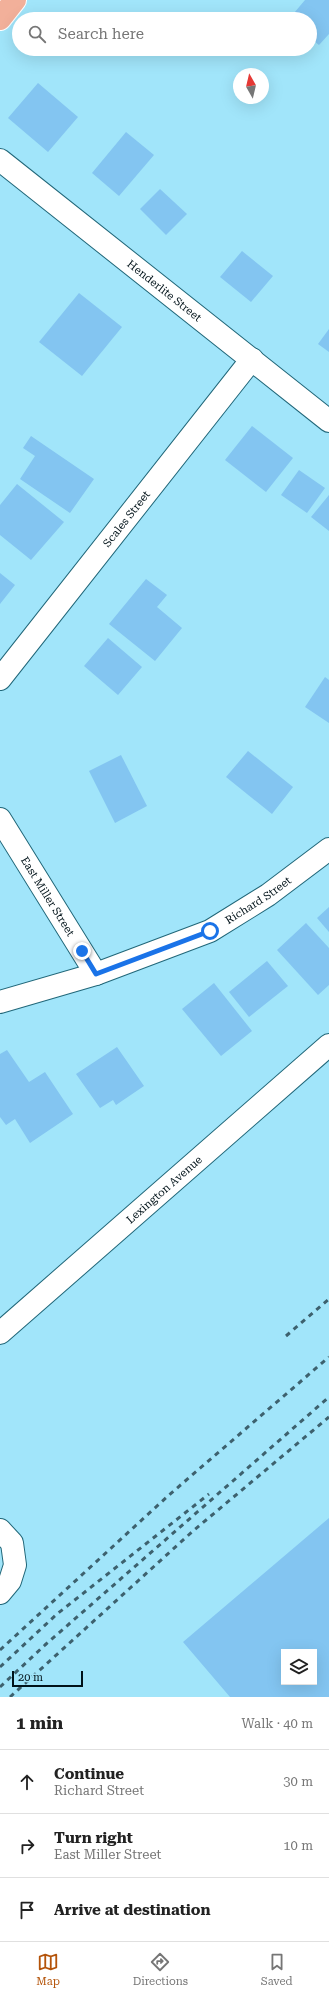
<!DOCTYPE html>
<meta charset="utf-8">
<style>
body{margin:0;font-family:"Roboto Serif",serif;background:#f2f2f2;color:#222}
.controls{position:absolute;right:12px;bottom:12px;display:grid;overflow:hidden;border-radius:0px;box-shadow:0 4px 16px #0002}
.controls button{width:36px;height:36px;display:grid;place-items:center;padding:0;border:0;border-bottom:1px solid #e0e0e0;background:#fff;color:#222;font:20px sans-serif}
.compass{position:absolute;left:233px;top:68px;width:36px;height:36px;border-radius:50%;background:#fff;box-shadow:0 4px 16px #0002;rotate:352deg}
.scale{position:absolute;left:12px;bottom:10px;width:71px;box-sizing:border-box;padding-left:4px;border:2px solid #001219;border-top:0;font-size:11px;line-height:14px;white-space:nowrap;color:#001219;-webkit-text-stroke:3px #a1e5fa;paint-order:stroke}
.stop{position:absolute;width:12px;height:12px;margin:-9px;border:3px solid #1a73e8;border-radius:50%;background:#fff}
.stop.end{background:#1a73e8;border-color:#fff;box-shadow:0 1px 4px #0008}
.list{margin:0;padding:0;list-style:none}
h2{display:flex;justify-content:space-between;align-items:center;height:52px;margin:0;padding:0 16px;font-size:17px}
h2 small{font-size:13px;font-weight:400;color:#767676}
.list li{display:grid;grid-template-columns:26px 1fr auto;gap:12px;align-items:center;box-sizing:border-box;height:64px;padding:0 16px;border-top:1px solid #e0e0e0}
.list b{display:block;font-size:15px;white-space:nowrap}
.list p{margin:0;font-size:13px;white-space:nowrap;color:#767676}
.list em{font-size:13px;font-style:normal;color:#767676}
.icon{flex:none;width:22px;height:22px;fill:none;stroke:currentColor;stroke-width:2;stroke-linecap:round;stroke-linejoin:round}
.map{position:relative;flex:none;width:329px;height:1697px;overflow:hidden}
.search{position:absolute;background:#fff;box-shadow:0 4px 16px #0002;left:12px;right:12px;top:12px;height:44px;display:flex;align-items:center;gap:10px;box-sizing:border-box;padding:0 14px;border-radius:22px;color:#767676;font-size:15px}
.sheet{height:244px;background:#fff}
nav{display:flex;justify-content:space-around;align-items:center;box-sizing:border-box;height:56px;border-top:1px solid #e0e0e0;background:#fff;font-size:11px;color:#767676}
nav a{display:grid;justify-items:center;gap:2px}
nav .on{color:#b45309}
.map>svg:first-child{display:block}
.building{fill:#83c5f1;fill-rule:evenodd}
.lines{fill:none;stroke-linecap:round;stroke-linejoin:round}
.minor-casing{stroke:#216779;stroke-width:24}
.major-casing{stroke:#fff;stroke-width:24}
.minor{stroke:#fff;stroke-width:22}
.major{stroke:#f2b09a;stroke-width:22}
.rail{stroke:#3d616e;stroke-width:3;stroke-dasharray:5 5;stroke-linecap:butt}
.route{stroke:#1a73e8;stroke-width:5}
.labels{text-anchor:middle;stroke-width:3;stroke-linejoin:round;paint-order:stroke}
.street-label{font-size:11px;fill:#001219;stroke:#a1e5fa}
</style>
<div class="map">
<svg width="329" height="1697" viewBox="0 0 329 1697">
<rect width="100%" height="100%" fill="#a1e5fa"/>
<g class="building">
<path d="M305,0H329V34L319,45L310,38V19H289Z"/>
<path d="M38,83L78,117L48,152L8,118Z"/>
<path d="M126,132L154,155L119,196L92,173Z"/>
<path d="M160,189L187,214L166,235L140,209Z"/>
<path d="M242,251L273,276L251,302L220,277Z"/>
<path d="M79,293L122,327L82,376L39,342Z"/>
<path d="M329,329V352L318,344Z"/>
<path d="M252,426L293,458L266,492L225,460Z"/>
<path d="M31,436L94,479L70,513L20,479L35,456L23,448Z"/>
<path d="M299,470L325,488L307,513L281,495Z"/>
<path d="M17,484L64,522L31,560L0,535V505Z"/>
<path d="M329,495V531L311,517Z"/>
<path d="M0,573L15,585L0,604Z"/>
<path d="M146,579L167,595L157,607L182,628L155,661L109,624Z"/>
<path d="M108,638L142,667L118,695L84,666Z"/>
<path d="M325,677L329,680V723L305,707Z"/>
<path d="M248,751L293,787L272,814L226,777Z"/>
<path d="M121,755L147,806L115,823L89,771Z"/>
<path d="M329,907V932L317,918Z"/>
<path d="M306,923L329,948V985L318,995L277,950Z"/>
<path d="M267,961L288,986L249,1017L229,992Z"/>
<path d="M214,983L252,1031L221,1056L182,1009Z"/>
<path d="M117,1047L144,1086L116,1105L113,1100L100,1108L76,1074Z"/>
<path d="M7,1050L29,1082L45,1072L73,1114L30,1143L15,1119L6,1125L0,1117V1054Z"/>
<path d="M329,1518V1697H230L183,1642ZM284,1652H314V1682H284Z"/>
</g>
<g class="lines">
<defs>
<g id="minor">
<path id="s1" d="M0,160L329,421"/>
<path id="s2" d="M0,679L252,359"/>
<path id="s3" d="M0,819L96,974"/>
<path id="s4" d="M0,1002L96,974L210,931L268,895L329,849"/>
<path id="s5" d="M0,1333L329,1045"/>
<path d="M0,1530L12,1543L15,1565L10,1581L0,1593"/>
</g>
<path id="major" d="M0,19L15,0"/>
</defs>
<use href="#minor" class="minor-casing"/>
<use href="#major" class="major-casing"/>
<use href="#minor" class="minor"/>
<use href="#major" class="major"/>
<g class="rail">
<path d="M286,1336L329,1299"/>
<path d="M0,1650L169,1495L329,1357"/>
<path d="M0,1667L57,1614L209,1494"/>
<path d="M0,1687L45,1645L329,1397"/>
<path d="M10,1697L193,1531L329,1417"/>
</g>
</g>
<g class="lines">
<path class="route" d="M82,951L96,974L210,931"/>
</g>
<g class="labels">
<g class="street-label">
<text dy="4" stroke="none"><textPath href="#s1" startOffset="210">Henderlite Street</textPath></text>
<text dy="4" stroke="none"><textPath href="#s2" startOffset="204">Scales Street</textPath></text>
<text dy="4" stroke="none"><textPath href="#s3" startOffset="91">East Miller Street</textPath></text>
<text dy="4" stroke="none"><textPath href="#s4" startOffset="279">Richard Street</textPath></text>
<text dy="4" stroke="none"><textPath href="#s5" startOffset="218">Lexington Avenue</textPath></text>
</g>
</g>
</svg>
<div class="controls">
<button><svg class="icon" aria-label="layers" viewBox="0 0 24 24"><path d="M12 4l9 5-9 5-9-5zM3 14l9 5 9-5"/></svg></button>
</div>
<svg class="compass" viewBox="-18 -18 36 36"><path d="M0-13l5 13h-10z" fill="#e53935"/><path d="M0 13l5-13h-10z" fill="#767676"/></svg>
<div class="scale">20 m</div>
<div class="stop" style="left:210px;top:931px"></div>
<div class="stop end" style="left:82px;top:951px"></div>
<div class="search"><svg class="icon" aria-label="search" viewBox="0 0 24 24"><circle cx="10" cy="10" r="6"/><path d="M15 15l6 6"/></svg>Search here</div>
</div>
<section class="sheet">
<h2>1 min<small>Walk · 40 m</small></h2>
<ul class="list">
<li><svg class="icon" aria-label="ahead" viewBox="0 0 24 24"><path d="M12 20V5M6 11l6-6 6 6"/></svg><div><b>Continue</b><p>Richard Street</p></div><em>30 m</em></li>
<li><svg class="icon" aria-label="right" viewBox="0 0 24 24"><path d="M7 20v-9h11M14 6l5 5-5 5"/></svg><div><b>Turn right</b><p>East Miller Street</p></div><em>10 m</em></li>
<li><svg class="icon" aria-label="arrive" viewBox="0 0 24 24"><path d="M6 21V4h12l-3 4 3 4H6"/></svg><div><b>Arrive at destination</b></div></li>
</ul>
</section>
<nav>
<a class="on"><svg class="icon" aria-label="map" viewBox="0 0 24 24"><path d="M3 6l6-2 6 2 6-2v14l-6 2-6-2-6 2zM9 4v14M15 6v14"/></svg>Map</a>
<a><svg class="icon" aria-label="directions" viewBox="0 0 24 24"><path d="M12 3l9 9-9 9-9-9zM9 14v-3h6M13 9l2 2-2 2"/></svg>Directions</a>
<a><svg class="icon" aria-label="saved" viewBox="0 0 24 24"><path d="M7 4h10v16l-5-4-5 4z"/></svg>Saved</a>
</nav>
